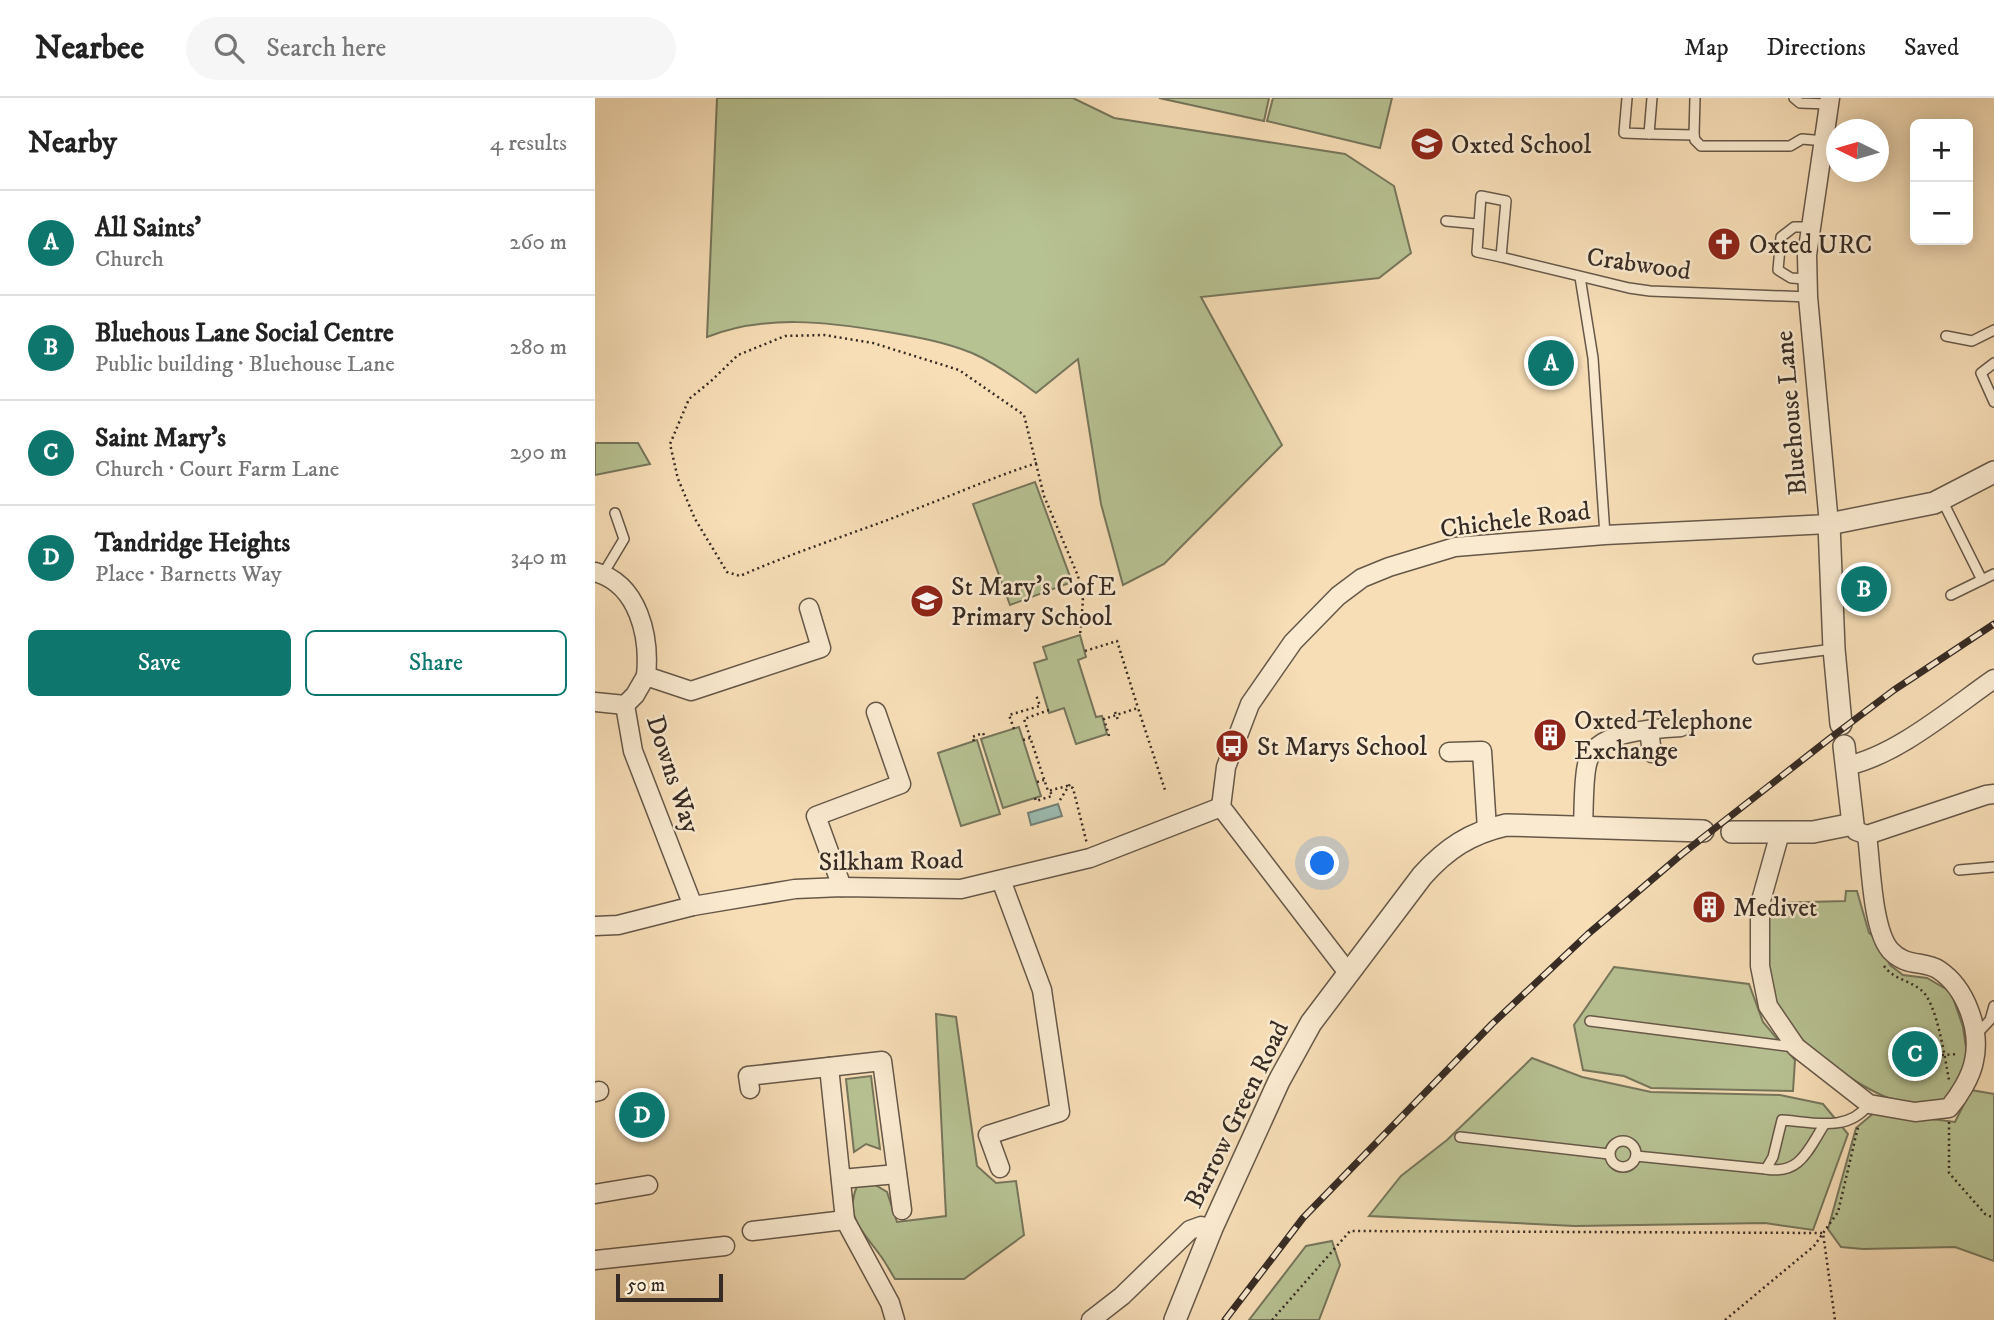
<!DOCTYPE html>
<meta charset="utf-8">
<style>
body{margin:0;font-family:"IM FELL DW Pica",serif;background:#f6f6f6;color:#222}
.controls{position:absolute;right:21px;top:21px;display:grid;overflow:hidden;border-radius:10px;box-shadow:0 4px 18px #0003}
.controls button{width:63px;height:63px;display:grid;place-items:center;padding:0;border:0;border-bottom:2px solid #e0e0e0;background:#fff;color:#222;font:35px sans-serif}
.compass{position:absolute;left:1231px;top:21px;width:63px;height:63px;border-radius:50%;background:#fff;box-shadow:0 4px 18px #0003;rotate:275deg}
.scale{position:absolute;left:21px;bottom:18px;width:107px;box-sizing:border-box;padding-left:7px;border:4px solid #362b24;border-top:0;font-size:19px;line-height:24px;white-space:nowrap;color:#362b24;-webkit-text-stroke:5px #faead0;paint-order:stroke}
.you{position:absolute;left:728px;top:766px;width:24px;height:24px;margin:-18px;border:5px solid #fff;border-radius:50%;background:#1a73e8;box-shadow:0 0 0 10px #1a73e833}
.badge{display:grid;place-items:center;width:46px;height:46px;border-radius:50%;background:#0f766e;color:#fff;font-size:23px;font-weight:700}
.pin{position:absolute;translate:-50% -50%;border:4px solid #fff;box-shadow:0 2px 7px #0006}
.list{margin:0;padding:0;list-style:none}
h2{display:flex;justify-content:space-between;align-items:center;height:91px;margin:0;padding:0 28px;font-size:30px}
h2 small{font-size:23px;font-weight:400;color:#767676}
.list li{display:grid;grid-template-columns:46px 1fr auto;gap:21px;align-items:center;box-sizing:border-box;height:105px;padding:0 28px;border-top:2px solid #e0e0e0}
.list b{display:block;font-size:26px;white-space:nowrap}
.list p{margin:0;font-size:23px;white-space:nowrap;color:#767676}
.list em{font-size:23px;font-style:normal;color:#767676}
.actions{display:flex;gap:14px;padding:21px 28px}
.actions a{flex:1;padding:16px 0;border:2px solid #0f766e;border-radius:10px;text-align:center;font-size:24px;color:#0f766e}
.actions .main{background:#0f766e;color:#fff}
.icon{flex:none;width:38px;height:38px;fill:none;stroke:currentColor;stroke-width:2;stroke-linecap:round;stroke-linejoin:round}
.map{position:relative;flex:none;width:1399px;height:1222px;overflow:hidden}
header{display:flex;align-items:center;gap:42px;box-sizing:border-box;height:98px;padding:0 35px;background:#fff;border-bottom:2px solid #e0e0e0}
header strong{font-size:33px}
nav{display:flex;gap:38px;margin-inline-start:auto;font-size:24px}
.search{width:490px;height:63px;background:#f6f6f6;display:flex;align-items:center;gap:18px;box-sizing:border-box;padding:0 24px;border-radius:38px;color:#767676;font-size:26px}
main{display:flex}
aside{flex:1;background:#fff}
.map>svg:first-child{display:block}
.green{fill:#b7c293;stroke:#76765c;stroke-width:2}
.water{fill:#9dbcb2;stroke:#748279;stroke-width:2}
.lines{fill:none;stroke-linecap:round;stroke-linejoin:round}
.service-casing{stroke:#665849;stroke-width:12}
.minor-casing{stroke:#665849;stroke-width:21}
.tertiary-casing{stroke:#665849;stroke-width:24}
.path{stroke:#362b24;stroke-width:2.5;stroke-dasharray:2 3.5;stroke-linecap:butt}
.service{stroke:#faead0;stroke-width:9}
.minor{stroke:#faead0;stroke-width:18}
.tertiary{stroke:#faead0;stroke-width:21}
.rail-casing{stroke:#362b24;stroke-width:7}
.rail{stroke:#faead0;stroke-width:4.5;stroke-dasharray:13;stroke-linecap:butt}
.labels{text-anchor:middle;stroke-width:5;stroke-linejoin:round;paint-order:stroke}
.poi-label{font-size:26px;fill:#362b24;stroke:#faead0;text-anchor:start}
.street-label{font-size:26px;fill:#362b24;stroke:#faead0}
</style>
<header>
<strong>Nearbee</strong>
<div class="search"><svg class="icon" aria-label="search" viewBox="0 0 24 24"><circle cx="10" cy="10" r="6"/><path d="M15 15l6 6"/></svg>Search here</div>
<nav><a>Map</a><a>Directions</a><a>Saved</a></nav>
</header>
<main>
<aside>
<h2>Nearby<small>4 results</small></h2>
<ul class="list">
<li><span class="badge">A</span><div><b>All Saints'</b><p>Church</p></div><em>260 m</em></li>
<li><span class="badge">B</span><div><b>Bluehous Lane Social Centre</b><p>Public building · Bluehouse Lane</p></div><em>280 m</em></li>
<li><span class="badge">C</span><div><b>Saint Mary's</b><p>Church · Court Farm Lane</p></div><em>290 m</em></li>
<li><span class="badge">D</span><div><b>Tandridge Heights</b><p>Place · Barnetts Way</p></div><em>340 m</em></li>
</ul>
<div class="actions"><a class="main">Save</a><a>Share</a></div>
</aside>
<div class="map">
<svg width="1399" height="1222" viewBox="0 0 1399 1222">
<rect width="100%" height="100%" fill="#f7deb7"/>
<filter id="stains"><feTurbulence type="fractalNoise" baseFrequency=".00286" numOctaves="4"/><feColorMatrix values="0 0 0 0 .2 0 0 0 0 .09 0 0 0 0 .02 0 0 0 .5 -.17"/></filter>
<radialGradient id="worn" r=".72"><stop offset=".6" stop-color="#630" stop-opacity="0"/><stop offset="1" stop-color="#630" stop-opacity=".3"/></radialGradient>
<g class="green">
<path d="M122,0H478L519,20L750,56L799,88L816,155L784,180L606,199L687,347L569,466L528,487L506,406L483,261L441,295C421,280 400,265 377,255C350,244 322,239 293,234C234,224 169,216 112,239Z"/>
<path d="M564,0H674L669,23Z"/>
<path d="M678,0H797L785,50L672,23Z"/>
<path d="M0,345H43L55,366L0,377Z"/>
<path d="M440,384L477,484L415,507L378,406Z"/>
<path d="M485,537L491,559L483,562L501,619L507,618L512,636L481,646L469,610L454,615L439,565L452,561L448,549Z"/>
<path d="M424,629L446,698L408,710L386,641Z"/>
<path d="M382,642L405,716L366,728L343,655Z"/>
<path d="M1251,793H1262L1274,835L1283,842L1295,867L1308,877L1332,880L1356,894L1368,929L1373,963L1356,1002L1333,1012C1316,1006 1297,1003 1282,995C1246,977 1198,943 1181,906C1168,877 1170,836 1168,805L1250,803Z"/>
<path d="M1019,869L1154,886L1168,924L1200,962L1198,993L1056,990L1029,978L988,972L979,927Z"/>
<path d="M341,916L361,919L382,1068L401,1085L421,1083L429,1137L369,1181H300C295,1173 291,1165 285,1157C268,1133 249,1120 262,1088L277,1085L292,1094L302,1124L351,1118Z"/>
<path d="M937,960L987,979L1056,994L1185,997L1228,1006L1253,1036L1218,1132L1170,1125L980,1128L774,1118L806,1078L852,1042Z"/>
<path d="M276,978L285,1051L271,1046L259,1054L251,981Z"/>
<path d="M1376,992L1399,996V1163L1360,1149L1268,1151L1246,1149L1233,1131L1261,1030L1280,1014L1360,1024Z"/>
<path d="M737,1143L745,1167L724,1222H654L711,1148Z"/>
</g>
<path class="water" d="M463,706L467,718L436,727L433,715Z"/>
<g class="lines">
<defs>
<g id="service">
<path d="M1032,0L1029,35L1054,36"/>
<path d="M1057,0L1054,36L1099,37"/>
<path d="M1100,0L1099,37L1100,42L1106,48H1195L1207,41L1230,43"/>
<path d="M1199,0L1205,5L1234,6"/>
<path d="M886,98L911,103L906,159L882,154Z"/>
<path d="M851,123L883,126"/>
<path d="M906,159L1034,190L1055,193L1213,199"/>
<path d="M985,179L998,260L1010,437"/>
<path d="M1212,181L1196,180L1183,172L1186,139L1199,129H1215"/>
<path d="M1351,238L1377,243L1399,232"/>
<path d="M1399,265L1386,275L1399,304"/>
<path d="M1347,402L1387,482"/>
<path d="M8,476L29,441L20,415"/>
<path d="M1356,497L1399,476"/>
<path d="M1163,561L1238,551"/>
<path d="M1364,772L1399,769"/>
<path d="M995,923L1199,949"/>
<path d="M1381,937L1395,922L1399,908"/>
<path d="M865,1039L1014,1056"/>
<circle cx="1028" cy="1056" r="13"/>
<path d="M1041,1058L1171,1071L1178,1059L1187,1022C1217,1024 1253,1035 1274,1006"/>
<path d="M1171,1071C1205,1077 1213,1052 1229,1027"/>
</g>
<g id="minor">
<path d="M0,474C44,486 55,539 51,578"/>
<path d="M0,604L30,607"/>
<path d="M30,607L40,597L51,578L96,593L226,550L214,510"/>
<path d="M30,607L38,653L98,808"/>
<path d="M1054,632L1057,655"/>
<path d="M854,654L887,653L892,731"/>
<path d="M1251,668C1301,658 1357,610 1399,581"/>
<path d="M988,729C989,712 988,677 993,663C1002,632 1060,631 1086,629"/>
<path d="M1261,733L1272,737L1391,697L1399,696"/>
<path d="M1185,735L1165,806V868L1173,908L1201,949L1274,1006L1320,1014L1354,1010C1364,998 1376,979 1379,963C1386,932 1371,890 1344,872C1329,862 1311,870 1295,852C1277,831 1276,766 1272,737"/>
<path d="M247,789L221,718L306,686L281,614"/>
<path d="M0,828L23,827L98,808L200,791L247,789L366,791L495,760L626,709"/>
<path d="M754,876L626,709L631,669L655,606L698,544L743,498L767,480L794,469L860,449L1010,437L1234,426L1213,199L1212,157L1235,0"/>
<path d="M234,969L250,1122L295,1205L300,1222"/>
<path d="M155,991L153,978L287,963L307,1112"/>
<path d="M0,994L4,993"/>
<path d="M405,1070L393,1037L465,1014L447,892L406,782"/>
<path d="M246,1081L302,1076"/>
<path d="M0,1096L53,1087"/>
<path d="M157,1133L250,1122"/>
<path d="M0,1162L130,1148"/>
<path d="M496,1222L527,1198L595,1132L606,1128L617,1130"/>
</g>
<g id="tertiary">
<path d="M1246,626L1239,551L1234,426L1339,405L1399,374"/>
<path d="M1137,734H1218L1258,726L1249,648"/>
<path d="M580,1222L617,1130L684,983L716,925L827,778C851,751 875,735 911,727L1108,733"/>
</g>
</defs>
<use href="#service" class="service-casing"/>
<use href="#minor" class="minor-casing"/>
<use href="#tertiary" class="tertiary-casing"/>
<g class="path">
<path d="M442,365C404,377 368,393 331,407C270,432 206,451 145,478L132,474L100,421L83,381L75,346L94,301L116,283L143,257L190,238L229,237L278,245L364,272L429,317L449,398L483,478L488,502L485,537"/>
<path d="M1255,494L1269,491"/>
<path d="M490,553L522,543L543,610"/>
<path d="M454,612L429,621L453,693L472,688L478,690L492,746"/>
<path d="M520,614L523,622"/>
<path d="M419,631L414,617L445,608L441,597"/>
<path d="M514,638L509,621L543,610L570,692"/>
<path d="M428,642L435,640"/>
<path d="M379,643L377,639L388,635L390,640"/>
<path d="M442,684L449,682"/>
<path d="M440,700L441,703L457,698L455,693"/>
<path d="M465,702L475,686"/>
<path d="M1289,868C1298,881 1314,882 1326,892C1342,904 1350,961 1354,982"/>
<path d="M1347,957L1363,956"/>
<path d="M1354,1024V1075L1390,1116L1399,1120"/>
<path d="M677,1222L755,1133L1228,1135L1240,1222"/>
<path d="M1130,1222L1219,1148L1243,1114L1263,1029"/>
</g>
<use href="#service" class="service"/>
<use href="#minor" class="minor"/>
<use href="#tertiary" class="tertiary"/>
<defs>
<path id="rail" d="M630,1222L708,1120L897,926L993,836L1087,756L1234,641L1299,592L1399,526"/>
</defs>
<use href="#rail" class="rail-casing"/>
<use href="#rail" class="rail"/>
</g>
<defs>
<symbol id="school-disc" viewBox="-11 -11 22 22"><circle r="9.5" fill="#8f2418" stroke="#faead0"/><path d="M0-5L7-2L0 1L-7-2ZM-4 1L0 2.5L4 1V4Q0 6-4 4Z" fill="#fff"/></symbol>
<symbol id="church-disc" viewBox="-11 -11 22 22"><circle r="9.5" fill="#8f2418" stroke="#faead0"/><path d="M-1.2-6h2.4v3.5h3.3v2.4h-3.3V6h-2.4V-.1h-3.3v-2.4h3.3Z" fill="#fff"/></symbol>
<symbol id="building-disc" viewBox="-11 -11 22 22"><circle r="9.5" fill="#8f2418" stroke="#faead0"/><path d="M-4-6H4V6H1V3H-1V6H-4ZM-2.5-4.3h1.7v1.8h-1.7ZM.8-4.3h1.7v1.8H.8ZM-2.5-1h1.7V.8h-1.7ZM.8-1h1.7V.8H.8Z" fill="#fff"/></symbol>
<symbol id="bus-disc" viewBox="-11 -11 22 22"><circle r="9.5" fill="#8f2418" stroke="#faead0"/><path d="M-5-6H5V4H4V6H2V4H-2V6H-4V4H-5ZM-3.5-4V0h7V-4ZM-3.5 1.2v1.5H-2V1.2ZM2 1.2v1.5H3.5V1.2Z" fill="#fff"/></symbol>
</defs>
<g fill-rule="evenodd">
<use href="#school-disc" x="813" y="27" width="38" height="38"/>
<use href="#church-disc" x="1110" y="127" width="38" height="38"/>
<use href="#school-disc" x="313" y="484" width="38" height="38"/>
<use href="#building-disc" x="936" y="618" width="38" height="38"/>
<use href="#bus-disc" x="618" y="629" width="38" height="38"/>
<use href="#building-disc" x="1095" y="790" width="38" height="38"/>
</g>
<g class="labels">
<g class="poi-label">
<text x="856" y="55">Oxted School</text>
<text x="1154" y="155">Oxted URC</text>
<text x="356" y="497">St Mary's CofE<tspan x="356" dy="30">Primary School</tspan></text>
<text x="979" y="631">Oxted Telephone<tspan x="979" dy="30">Exchange</tspan></text>
<text x="662" y="657">St Marys School</text>
<text x="1138" y="818">Medivet</text>
</g>
<g class="street-label">
<text transform="translate(1044 165) rotate(8)" y="9">Crabwood</text>
<text transform="translate(1195 315) rotate(-95)" y="9">Bluehouse Lane</text>
<text transform="translate(920 421) rotate(-7)" y="9">Chichele Road</text>
<text transform="translate(79 676) rotate(72)" y="9">Downs Way</text>
<text transform="translate(296 762) rotate(-1)" y="9">Silkham Road</text>
<text transform="translate(641 1016) rotate(-64)" y="9">Barrow Green Road</text>
</g>
</g>
<rect width="100%" height="100%" filter="url(#stains)"/>
<rect width="100%" height="100%" fill="url(#worn)"/>
</svg>
<div class="controls">
<button>+</button>
<button>−</button>
</div>
<svg class="compass" viewBox="-18 -18 36 36"><path d="M0-13l5 13h-10z" fill="#e53935"/><path d="M0 13l5-13h-10z" fill="#767676"/></svg>
<div class="scale">50 m</div>
<div class="you"></div>
<div class="pin badge" style="left:956px;top:265px">A</div>
<div class="pin badge" style="left:1269px;top:491px">B</div>
<div class="pin badge" style="left:1320px;top:956px">C</div>
<div class="pin badge" style="left:47px;top:1017px">D</div>
</div>
</main>
